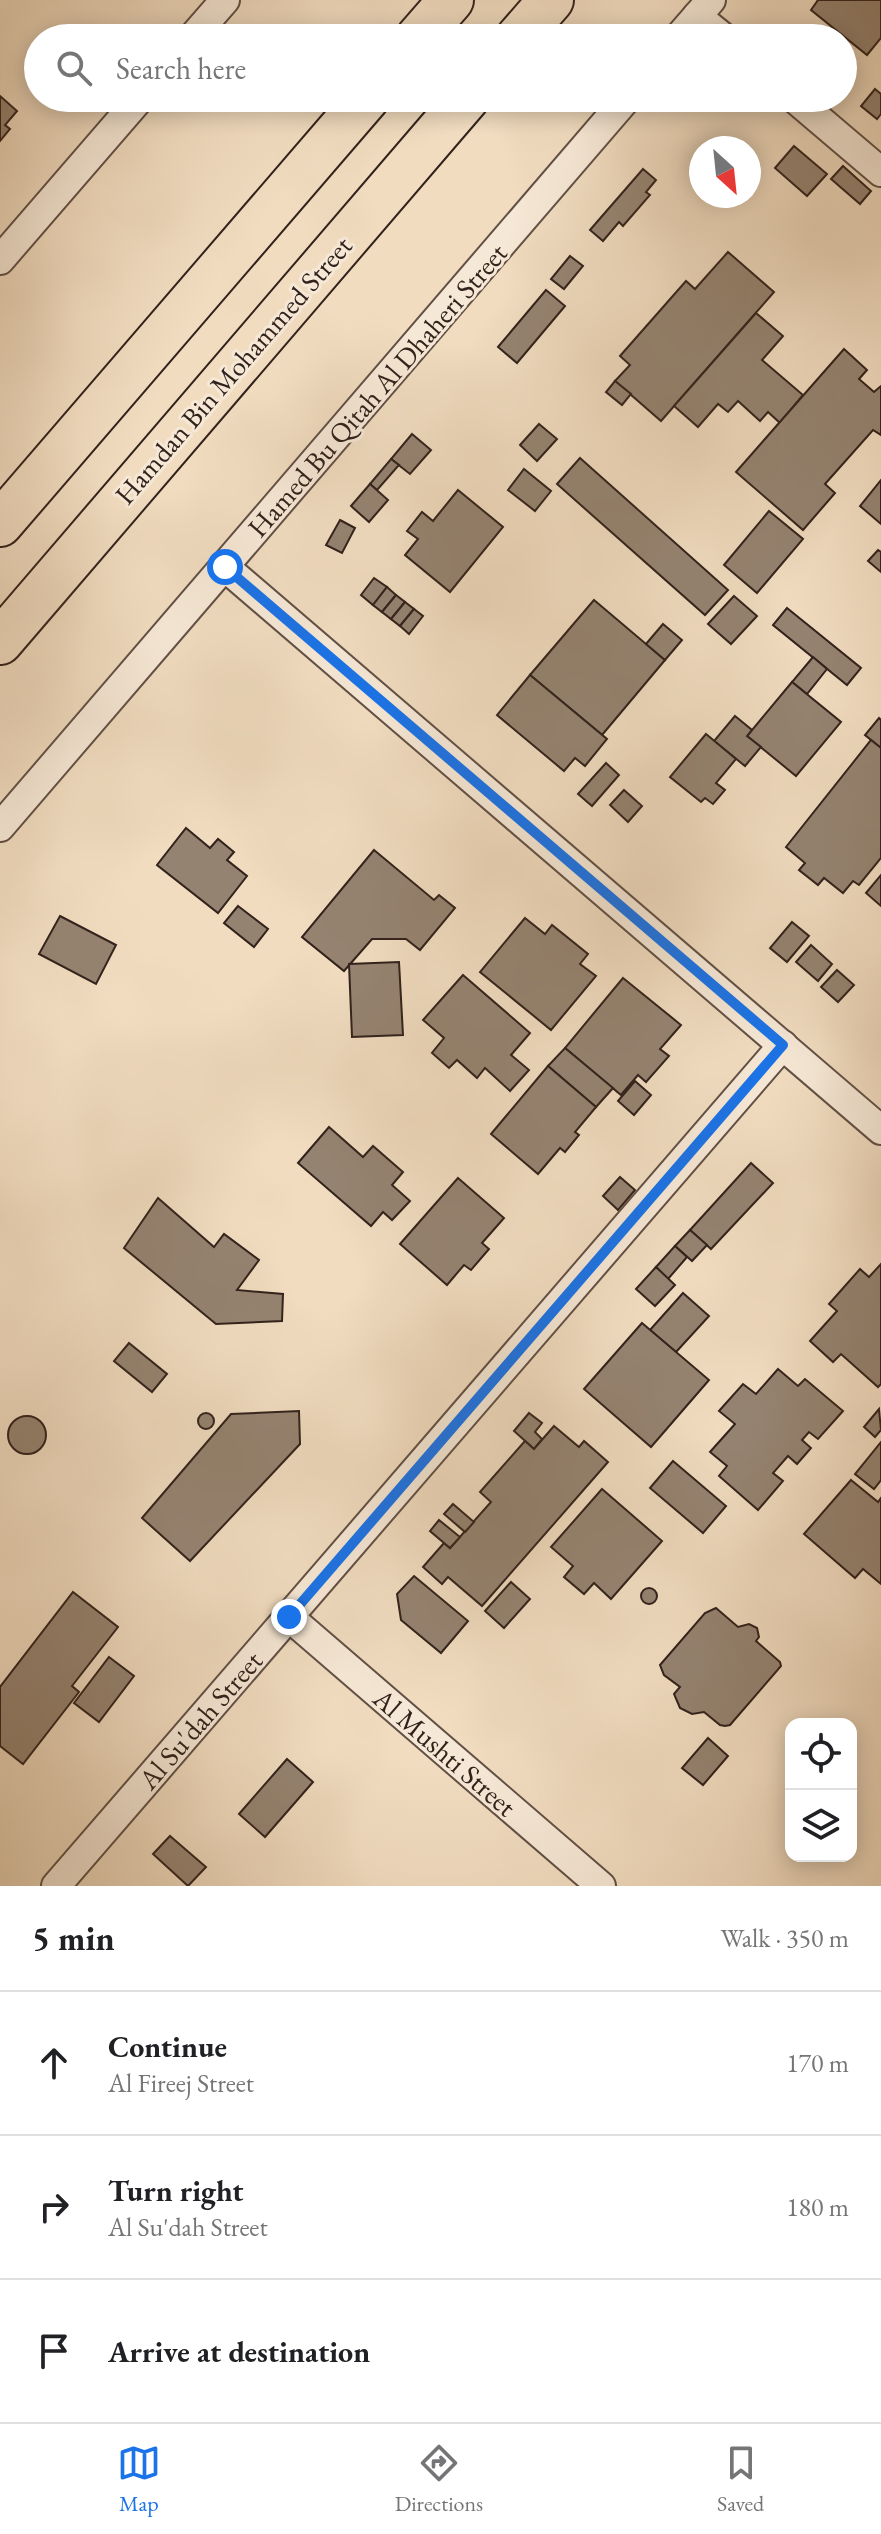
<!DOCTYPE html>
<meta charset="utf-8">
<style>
body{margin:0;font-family:"EB Garamond",serif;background:#f2f2f2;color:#202124}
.controls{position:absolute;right:24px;bottom:24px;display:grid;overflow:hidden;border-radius:16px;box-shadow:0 4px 20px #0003}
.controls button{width:72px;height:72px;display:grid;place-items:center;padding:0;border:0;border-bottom:2px solid #e0e0e0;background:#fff;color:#202124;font:40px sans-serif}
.compass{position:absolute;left:689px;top:136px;width:72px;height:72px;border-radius:50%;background:#fff;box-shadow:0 4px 20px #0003;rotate:153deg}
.stop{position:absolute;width:24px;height:24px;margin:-18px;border:6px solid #1a73e8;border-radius:50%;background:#fff}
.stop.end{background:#1a73e8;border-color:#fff;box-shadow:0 2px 8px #0008}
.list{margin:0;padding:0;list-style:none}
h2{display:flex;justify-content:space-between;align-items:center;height:104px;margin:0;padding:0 32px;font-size:34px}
h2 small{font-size:26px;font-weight:400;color:#757577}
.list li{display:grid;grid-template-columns:52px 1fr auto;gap:24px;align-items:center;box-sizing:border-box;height:144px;padding:0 32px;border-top:2px solid #e0e0e0}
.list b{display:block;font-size:30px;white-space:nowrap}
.list p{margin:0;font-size:26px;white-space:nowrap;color:#757577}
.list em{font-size:26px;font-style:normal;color:#757577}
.icon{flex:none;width:44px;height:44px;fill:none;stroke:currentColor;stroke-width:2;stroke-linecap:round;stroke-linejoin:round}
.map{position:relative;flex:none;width:881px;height:1886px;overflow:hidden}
.search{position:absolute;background:#fff;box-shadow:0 4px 20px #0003;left:24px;right:24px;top:24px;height:88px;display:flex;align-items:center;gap:20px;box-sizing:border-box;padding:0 28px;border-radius:44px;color:#757577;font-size:30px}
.sheet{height:536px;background:#fff}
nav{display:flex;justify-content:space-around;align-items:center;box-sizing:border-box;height:112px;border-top:2px solid #e0e0e0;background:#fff;font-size:22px;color:#757577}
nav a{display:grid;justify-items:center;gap:4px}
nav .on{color:#1a73e8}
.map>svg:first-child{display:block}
.building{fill:#958371;stroke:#32221c;stroke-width:2}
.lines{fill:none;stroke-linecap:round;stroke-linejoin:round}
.street-casing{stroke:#625045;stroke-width:32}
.primary-casing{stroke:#32221c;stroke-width:48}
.street{stroke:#f6e8d6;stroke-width:28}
.primary{stroke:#f1dcc0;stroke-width:44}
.route{stroke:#1a73e8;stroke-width:10}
.labels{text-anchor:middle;stroke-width:6;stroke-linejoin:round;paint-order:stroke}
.street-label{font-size:28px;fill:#32221c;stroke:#f6e8d6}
</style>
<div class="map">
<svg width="881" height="1886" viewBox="0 0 881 1886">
<rect width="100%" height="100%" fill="#f1dcc0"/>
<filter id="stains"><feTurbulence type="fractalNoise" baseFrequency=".0025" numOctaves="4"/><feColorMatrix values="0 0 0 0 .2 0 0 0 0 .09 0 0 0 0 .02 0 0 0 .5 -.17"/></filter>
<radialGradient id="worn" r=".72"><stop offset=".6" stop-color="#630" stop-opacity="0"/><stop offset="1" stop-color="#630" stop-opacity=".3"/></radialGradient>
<g class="building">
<path d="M818,0H881V38L867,55L811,10Z"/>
<path d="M875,89L881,94V114L877,119L861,106Z"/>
<path d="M0,96L17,111L5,125L10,129L0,141Z"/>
<path d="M794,146L827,174L807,196L775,168Z"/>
<path d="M843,166L871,191L860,204L831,179Z"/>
<path d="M643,169L656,180L646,192L650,195L623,226L619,222L603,241L590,230Z"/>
<path d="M728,252L774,292L661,421L615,381L630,365L620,356L686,281L695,289Z"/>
<path d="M570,256L583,266L564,289L551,279Z"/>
<path d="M546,290L565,306L517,363L498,347Z"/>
<path d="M756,313L783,336L762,360L803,395L780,423L768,412L760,421L738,401L728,412L718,404L698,427L674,406Z"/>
<path d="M844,349L867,370L859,379L874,392L881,386V435L873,430L825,484L835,493L803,530L736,472Z"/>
<path d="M615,381L631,394L622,405L606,392Z"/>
<path d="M539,424L557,439L537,461L520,445Z"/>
<path d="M412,434L431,450L410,474L391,459Z"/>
<path d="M580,458L728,590L705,615L557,484Z"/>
<path d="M391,459L399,465L377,490L370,484Z"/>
<path d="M524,469L551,491L535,511L508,490Z"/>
<path d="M881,480V524L860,506Z"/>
<path d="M370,484L388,500L369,522L351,506Z"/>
<path d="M458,490L503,527L450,592L405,555L418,539L407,531L422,512L433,521Z"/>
<path d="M769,511L803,539L757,593L724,565Z"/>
<path d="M340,520L355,528L342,553L326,545Z"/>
<path d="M878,550L881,552V572L868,561Z"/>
<path d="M374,578L387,587L373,605L361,595Z"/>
<path d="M387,587L396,595L382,612L373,605Z"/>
<path d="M396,595L405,602L391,619L382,612Z"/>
<path d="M734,596L757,616L731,644L708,624Z"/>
<path d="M594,600L665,660L602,735L530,675Z"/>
<path d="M405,602L414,609L400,626L391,619Z"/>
<path d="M787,608L861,668L847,685L773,625Z"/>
<path d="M414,609L423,616L409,634L400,626Z"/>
<path d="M663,624L682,640L665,660L646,644Z"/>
<path d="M813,657L827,669L807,694L792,682Z"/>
<path d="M530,675L607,739L585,766L575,758L564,771L497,715Z"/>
<path d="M792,682L841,722L796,776L747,736Z"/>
<path d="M735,716L752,730L747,736L761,747L745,766L714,741Z"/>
<path d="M879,718L881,720V748L865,735Z"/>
<path d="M706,734L736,759L716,783L725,790L713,804L705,798L701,802L670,777Z"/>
<path d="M871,740L881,748V858L859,885L853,881L843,893L824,878L818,885L799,870L805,863L786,847Z"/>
<path d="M606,763L619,775L592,806L578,794Z"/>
<path d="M624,790L642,806L628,822L610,805Z"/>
<path d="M186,828L210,848L218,839L234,852L227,860L247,876L218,913L157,865Z"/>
<path d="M374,850L434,900L439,895L455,908L420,950L406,939H372L344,971L302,937Z"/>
<path d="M881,875V906L866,893Z"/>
<path d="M238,906L268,929L254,947L224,923Z"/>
<path d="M60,916L116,945L96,984L39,954Z"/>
<path d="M525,918L545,934L552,925L588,954L580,964L596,976L551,1030L480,972Z"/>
<path d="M792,922L809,936L787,962L770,948Z"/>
<path d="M811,945L832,964L818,981L796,962Z"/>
<path d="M399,962L403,1035L352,1037L349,964Z"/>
<path d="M837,970L854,985L838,1002L821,987Z"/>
<path d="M463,975L530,1033L511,1055L529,1070L510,1091L485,1068L477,1078L457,1060L449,1068L432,1053L444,1038L423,1020Z"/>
<path d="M623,978L681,1025L660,1049L669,1056L646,1082L638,1075L621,1095L565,1048Z"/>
<path d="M565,1048L613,1088L596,1107L548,1066Z"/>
<path d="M548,1066L596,1107L575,1132L579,1135L565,1152L560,1148L538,1174L491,1134Z"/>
<path d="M635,1081L651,1095L634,1115L618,1101Z"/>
<path d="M329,1127L363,1157L373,1146L403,1172L392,1185L410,1201L392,1220L383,1212L371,1226L298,1163Z"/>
<path d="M751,1163L773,1183L711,1249L690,1230Z"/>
<path d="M620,1177L635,1190L618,1210L603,1196Z"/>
<path d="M458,1178L504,1218L482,1243L489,1249L471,1270L464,1265L447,1285L400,1244Z"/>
<path d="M158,1198L214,1247L224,1234L259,1260L237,1290L283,1294L282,1321L216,1324L124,1248Z"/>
<path d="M690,1230L707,1245L692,1261L675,1246Z"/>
<path d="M675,1246L687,1257L668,1279L656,1267Z"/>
<path d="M881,1264V1384L878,1387L841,1354L833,1362L810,1341L837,1311L829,1304L860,1269L869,1277Z"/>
<path d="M656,1267L675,1285L655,1306L636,1289Z"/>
<path d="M683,1293L709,1316L676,1352L650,1330Z"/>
<path d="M642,1323L709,1380L651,1447L584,1389Z"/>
<path d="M129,1343L167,1374L152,1392L114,1361Z"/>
<path d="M778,1369L798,1386L805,1379L843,1411L818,1439L809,1432L802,1440L811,1448L797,1464L788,1456L773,1473L783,1481L758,1510L719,1476L727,1466L710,1452L735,1424L719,1411L743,1384L756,1394Z"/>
<path d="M879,1409L881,1430L875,1437L864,1427Z"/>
<path d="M299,1411L300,1444L190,1561L142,1518L231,1414Z"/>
<path d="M529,1413L542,1423L535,1432L542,1439L534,1449L514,1431Z"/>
<circle cx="206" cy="1421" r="8"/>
<circle cx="27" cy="1435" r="19"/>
<path d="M554,1426L579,1447L584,1441L608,1462L482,1606L448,1577L442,1584L423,1567L444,1543L450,1548L491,1502L480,1492L525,1441L534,1449Z"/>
<path d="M881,1442V1480L874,1489L855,1474Z"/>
<path d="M673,1461L726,1506L703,1533L650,1488Z"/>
<path d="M851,1480L878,1502L881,1498V1584L863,1569L855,1578L804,1534Z"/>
<path d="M602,1489L662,1541L611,1599L594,1583L584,1594L564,1577L573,1566L551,1547Z"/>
<path d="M453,1504L474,1522L465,1532L444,1514Z"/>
<path d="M439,1520L460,1537L450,1548L430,1531Z"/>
<path d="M414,1576L468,1621L441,1653L401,1620L397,1594Z"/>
<path d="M511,1582L530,1599L504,1628L485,1611Z"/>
<circle cx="649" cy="1596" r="8"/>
<path d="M73,1592L118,1627L72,1686L79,1692L23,1764L0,1746V1687Z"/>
<path d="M716,1608L738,1627L749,1624L757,1628L759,1637L756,1641L780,1662L781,1666L730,1725L725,1726L720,1725L704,1712L692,1714L680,1708L674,1694L680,1687L664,1675L660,1665L705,1613Z"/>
<path d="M109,1657L134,1676L99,1722L74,1703Z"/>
<path d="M708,1738L728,1756L703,1785L682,1768Z"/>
<path d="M287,1759L313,1782L265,1837L239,1814Z"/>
<path d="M170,1836L206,1867L188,1886L153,1854Z"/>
</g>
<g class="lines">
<defs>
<g id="street">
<path d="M697,16L724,38"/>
<path d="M192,38L225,0"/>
<path d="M678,38L711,0"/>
<path d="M794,98L881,172"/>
<path d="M0,260L140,98"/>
<path d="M225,567L881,1130"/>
<path d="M0,827L627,98"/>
<path d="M289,1617L601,1886"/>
<path d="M56,1886L783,1045"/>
</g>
<g id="primary">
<path d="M418,38L451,0"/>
<path d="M518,38L551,0"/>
<path d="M0,524L367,98"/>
<path d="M0,642L467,98"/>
</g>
</defs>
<use href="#street" class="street-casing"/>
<use href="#primary" class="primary-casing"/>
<use href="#street" class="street"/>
<use href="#primary" class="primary"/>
</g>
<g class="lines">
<path class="route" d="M225,567L783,1045L289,1617"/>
</g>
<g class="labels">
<g class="street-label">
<text transform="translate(233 370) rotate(-49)" y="10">Hamdan Bin Mohammed Street</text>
<text transform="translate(377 390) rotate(-49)" y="10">Hamed Bu Qitah Al Dhaheri Street</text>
<text transform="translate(200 1720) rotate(-49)" y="10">Al Su'dah Street</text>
<text transform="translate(445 1752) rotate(41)" y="10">Al Mushti Street</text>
</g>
</g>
<rect width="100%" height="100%" filter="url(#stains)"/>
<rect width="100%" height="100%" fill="url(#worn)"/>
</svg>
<div class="controls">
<button><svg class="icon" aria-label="locate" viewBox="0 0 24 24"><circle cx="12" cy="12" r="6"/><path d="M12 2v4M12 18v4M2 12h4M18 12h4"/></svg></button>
<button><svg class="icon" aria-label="layers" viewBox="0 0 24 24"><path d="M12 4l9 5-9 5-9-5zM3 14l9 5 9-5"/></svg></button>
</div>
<svg class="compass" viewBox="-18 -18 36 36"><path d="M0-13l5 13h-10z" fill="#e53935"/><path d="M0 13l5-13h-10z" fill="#757577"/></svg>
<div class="stop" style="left:225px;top:567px"></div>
<div class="stop end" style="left:289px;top:1617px"></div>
<div class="search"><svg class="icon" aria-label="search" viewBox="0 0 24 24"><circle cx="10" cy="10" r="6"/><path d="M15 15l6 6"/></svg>Search here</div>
</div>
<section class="sheet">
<h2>5 min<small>Walk · 350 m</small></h2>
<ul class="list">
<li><svg class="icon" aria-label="ahead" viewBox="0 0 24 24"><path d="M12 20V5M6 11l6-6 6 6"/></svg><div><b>Continue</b><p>Al Fireej Street</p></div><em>170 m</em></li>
<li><svg class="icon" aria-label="right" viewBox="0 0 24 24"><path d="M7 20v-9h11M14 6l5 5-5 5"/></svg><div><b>Turn right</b><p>Al Su'dah Street</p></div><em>180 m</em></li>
<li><svg class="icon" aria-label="arrive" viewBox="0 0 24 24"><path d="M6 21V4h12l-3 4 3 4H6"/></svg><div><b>Arrive at destination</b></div></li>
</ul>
</section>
<nav>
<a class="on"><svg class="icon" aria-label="map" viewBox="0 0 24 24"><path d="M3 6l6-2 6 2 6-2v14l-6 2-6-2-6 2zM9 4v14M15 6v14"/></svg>Map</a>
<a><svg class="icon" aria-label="directions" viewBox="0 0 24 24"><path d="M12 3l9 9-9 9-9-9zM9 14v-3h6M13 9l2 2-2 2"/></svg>Directions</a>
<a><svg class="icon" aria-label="saved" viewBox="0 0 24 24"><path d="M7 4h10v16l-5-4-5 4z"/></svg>Saved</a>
</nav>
